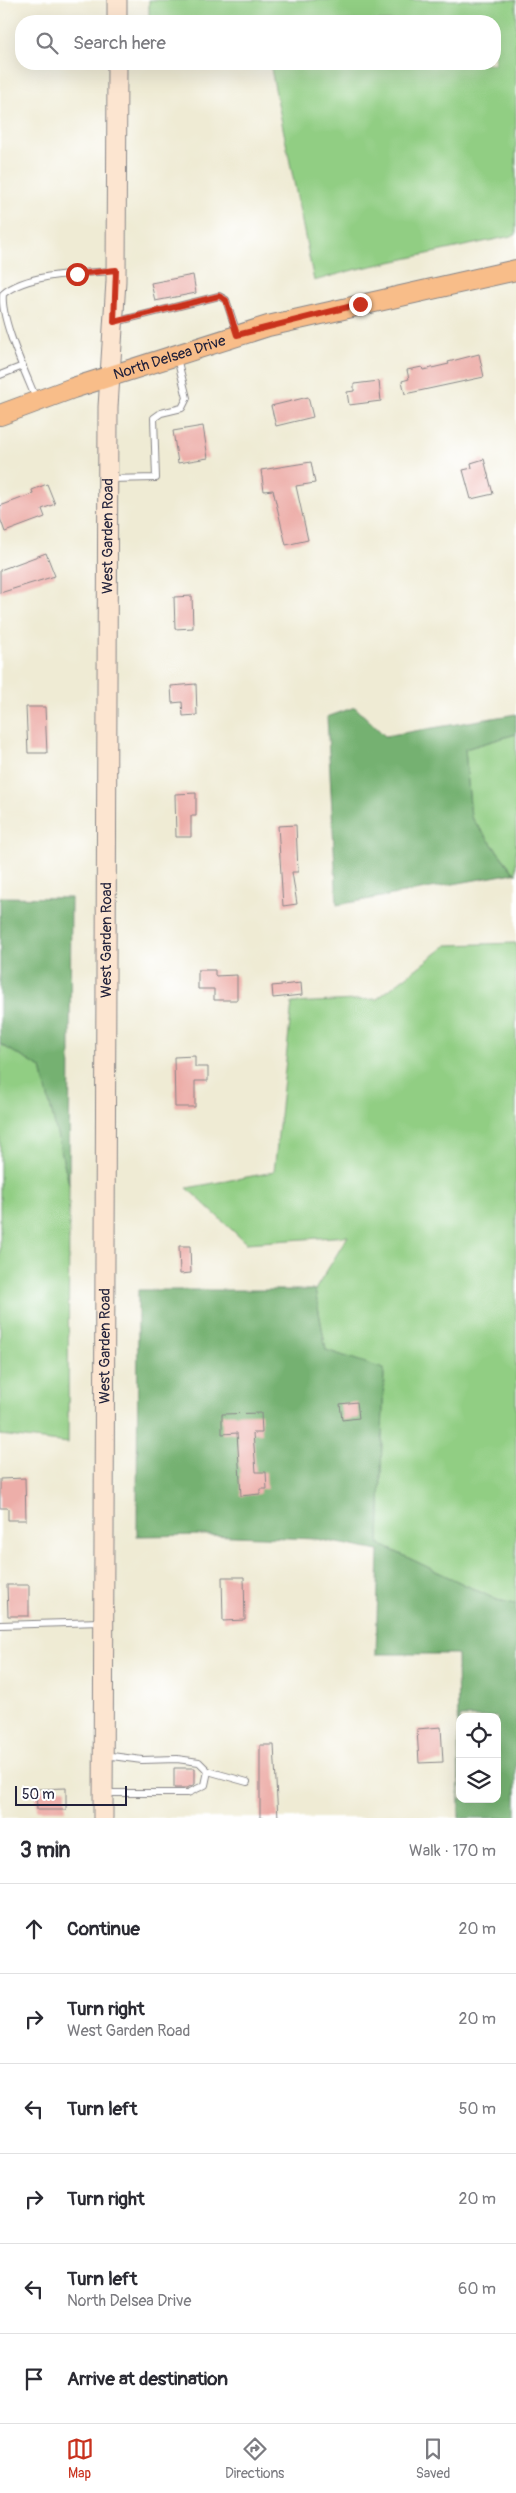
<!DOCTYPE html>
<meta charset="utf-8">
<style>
body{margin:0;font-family:Pangolin,sans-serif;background:#f7f7f7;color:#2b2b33}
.controls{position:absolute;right:15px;bottom:15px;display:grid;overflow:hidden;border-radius:10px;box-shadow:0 5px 20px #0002}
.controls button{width:45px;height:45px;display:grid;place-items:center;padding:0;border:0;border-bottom:1px solid #e1e1e2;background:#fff;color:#2b2b33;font:25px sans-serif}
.scale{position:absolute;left:15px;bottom:12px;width:112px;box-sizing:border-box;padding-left:5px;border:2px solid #22223b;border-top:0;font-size:14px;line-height:18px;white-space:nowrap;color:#22223b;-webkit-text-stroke:4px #fff;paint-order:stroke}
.stop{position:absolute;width:15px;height:15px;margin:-11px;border:4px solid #c8321e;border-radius:50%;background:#fff}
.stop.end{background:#c8321e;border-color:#fff;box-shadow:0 1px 5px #0008}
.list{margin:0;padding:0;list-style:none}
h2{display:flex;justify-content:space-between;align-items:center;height:65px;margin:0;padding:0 20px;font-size:21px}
h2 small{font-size:16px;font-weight:400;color:#7c7c81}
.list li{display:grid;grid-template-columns:32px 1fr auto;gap:15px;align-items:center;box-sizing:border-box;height:90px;padding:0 20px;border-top:1px solid #e1e1e2}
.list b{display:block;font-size:19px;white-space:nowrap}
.list p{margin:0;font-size:16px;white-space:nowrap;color:#7c7c81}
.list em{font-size:16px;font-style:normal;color:#7c7c81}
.icon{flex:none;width:28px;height:28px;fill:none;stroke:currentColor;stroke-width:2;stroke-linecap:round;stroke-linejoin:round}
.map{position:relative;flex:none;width:516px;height:1818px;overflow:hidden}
.search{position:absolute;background:#fff;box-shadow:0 5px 20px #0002;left:15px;right:15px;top:15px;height:55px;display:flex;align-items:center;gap:12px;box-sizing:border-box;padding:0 18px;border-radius:20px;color:#7c7c81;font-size:19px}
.sheet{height:605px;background:#fff}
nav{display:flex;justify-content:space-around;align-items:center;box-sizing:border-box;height:70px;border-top:1px solid #e1e1e2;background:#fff;font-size:14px;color:#7c7c81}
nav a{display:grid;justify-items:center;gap:2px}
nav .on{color:#c8321e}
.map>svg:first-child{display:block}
.green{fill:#91ce83;stroke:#5a785f}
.forest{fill:#74b171;stroke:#4b6a56;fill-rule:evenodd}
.building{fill:#edaea9}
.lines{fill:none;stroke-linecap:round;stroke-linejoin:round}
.service-casing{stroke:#888688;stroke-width:8}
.secondary-casing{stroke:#888688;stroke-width:21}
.primary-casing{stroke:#888688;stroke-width:22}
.service{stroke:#fff;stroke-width:6}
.secondary{stroke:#fce5d0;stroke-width:19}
.primary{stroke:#f8bd89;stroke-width:20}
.route{stroke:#c8321e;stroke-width:6}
.labels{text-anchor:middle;stroke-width:5;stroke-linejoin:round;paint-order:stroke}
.street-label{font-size:15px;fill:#22223b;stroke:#fff}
</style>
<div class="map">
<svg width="516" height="1818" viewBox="0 0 516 1818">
<rect width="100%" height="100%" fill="#fff"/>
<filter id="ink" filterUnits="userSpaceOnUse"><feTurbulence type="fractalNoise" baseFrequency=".02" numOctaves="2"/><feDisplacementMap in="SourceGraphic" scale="10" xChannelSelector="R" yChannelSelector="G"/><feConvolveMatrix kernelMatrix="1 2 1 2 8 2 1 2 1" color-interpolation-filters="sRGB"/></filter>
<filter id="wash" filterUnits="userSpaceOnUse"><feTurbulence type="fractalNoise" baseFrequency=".0096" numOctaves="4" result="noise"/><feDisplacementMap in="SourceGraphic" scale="20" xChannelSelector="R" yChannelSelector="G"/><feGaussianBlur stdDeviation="1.12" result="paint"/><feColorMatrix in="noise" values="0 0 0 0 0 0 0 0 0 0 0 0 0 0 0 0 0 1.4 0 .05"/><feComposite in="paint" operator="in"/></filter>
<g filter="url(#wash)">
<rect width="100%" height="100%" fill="#efebd4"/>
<g class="green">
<path d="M149,0H516V235L353,270L314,281L270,64H495V21H149Z"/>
<path d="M516,734V875L471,817L465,749Z"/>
<path d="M516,943V1604L497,1600L379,1544L384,1370L326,1350L315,1290L348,1236L246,1243L187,1188L274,1172L292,1003L377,999L447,945Z"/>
<path d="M0,1044L41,1068L69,1184L68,1443L0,1435Z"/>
</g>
<g class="forest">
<path d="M355,707L385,736L516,714V734L465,749L471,817L514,873L337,905L327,717Z"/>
<path d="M0,897L71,898L69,1184L41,1068L0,1044Z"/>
<path d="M138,1290H315L326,1350L384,1369L379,1544L497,1600L516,1604V1818H459L457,1654H376L379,1551L316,1539L206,1535L137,1536ZM460,1717H497V1799H460Z"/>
</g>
<g id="blocks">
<g class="building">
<path d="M193,275L196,293L155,301L151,283Z"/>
<path d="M479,354L484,377L405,394L402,381L409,379L407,370L422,367L423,370L449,364L448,362Z"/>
<path d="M379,381L381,401L349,405L347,392L354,391V384Z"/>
<path d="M308,397L313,417L276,426L271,406Z"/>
<path d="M203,426L208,458L178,463L173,431Z"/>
<path d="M484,459L493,494L471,499L463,470L472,468L471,463Z"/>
<path d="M311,462L315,483L296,486L308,540L286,545L273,490L264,491L261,470Z"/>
<path d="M47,484L55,504L42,509L45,517L5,532L0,518V506L33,494L32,490Z"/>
<path d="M46,553L55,576L0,593V570Z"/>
<path d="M192,596L193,628L175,629L174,597Z"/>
<path d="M196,684L197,715L183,716L182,702L172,703L171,686Z"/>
<path d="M26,707H45L47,753H28Z"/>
<path d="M196,793V816H191V837H176L175,794Z"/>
<path d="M296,825L298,872H292L297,904L283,906L278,826Z"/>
<path d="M198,970H215V976L237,975V1000H214V989H198Z"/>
<path d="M301,983L302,995L273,998L272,986Z"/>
<path d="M195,1056V1067H208V1081H195V1107H175L174,1057Z"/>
<path d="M179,1246H190L191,1273L180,1274Z"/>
<path d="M357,1402L359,1418L342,1420L340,1404Z"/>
<path d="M261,1413L262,1433H253L256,1472H266L267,1489H260V1494L241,1496L237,1433L222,1434V1414Z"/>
<path d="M25,1478L26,1520H8V1508H0V1479Z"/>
<path d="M222,1577H244L245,1620L223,1621Z"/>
<path d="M7,1585H29V1616H8Z"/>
<path d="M441,1727L443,1762L419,1763L417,1729Z"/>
<path d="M260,1745H274L278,1818H260Z"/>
<path d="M174,1768H195V1784L187,1788H174Z"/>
<path d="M66,1788V1810H37L36,1789Z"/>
</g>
</g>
</g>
<g filter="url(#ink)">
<use href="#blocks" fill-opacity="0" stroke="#888688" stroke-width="1"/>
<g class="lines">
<defs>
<g id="service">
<path d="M115,322L219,296L226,300L237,333"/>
<path d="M0,375L23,366"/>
<path d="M36,399C26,374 0,319 3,294C28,273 82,273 114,271"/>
<path d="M109,479L156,478L154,418L161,413L182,408L187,398L177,358"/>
<path d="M0,1625L101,1622"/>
<path d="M104,1755L142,1760L177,1759L199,1762L208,1771L247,1782"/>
<path d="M104,1793H188L205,1785L208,1771"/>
</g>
<g id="secondary">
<path d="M117,21V0"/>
<path id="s1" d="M103,1818L108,407L116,281L117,64"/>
</g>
<g id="primary">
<path id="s2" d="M0,415L73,388L268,326L516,270"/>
</g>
</defs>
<use href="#service" class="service-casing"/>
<use href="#secondary" class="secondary-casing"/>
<use href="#primary" class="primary-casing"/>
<use href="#service" class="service"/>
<use href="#secondary" class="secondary"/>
<use href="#primary" class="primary"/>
</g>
</g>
<g class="lines" filter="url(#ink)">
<path class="route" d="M77,274L116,270L114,322L219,296L226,300L237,335L360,304"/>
</g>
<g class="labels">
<g class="street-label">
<text dy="5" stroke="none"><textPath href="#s2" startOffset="179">North Delsea Drive</textPath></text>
<text dy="5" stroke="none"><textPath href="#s1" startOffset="1282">West Garden Road</textPath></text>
<text dy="5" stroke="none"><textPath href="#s1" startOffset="878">West Garden Road</textPath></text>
<text dy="5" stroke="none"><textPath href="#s1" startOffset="472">West Garden Road</textPath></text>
</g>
</g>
</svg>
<div class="controls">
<button><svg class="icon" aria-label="locate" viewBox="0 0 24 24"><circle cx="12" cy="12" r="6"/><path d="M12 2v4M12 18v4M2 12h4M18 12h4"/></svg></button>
<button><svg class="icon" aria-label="layers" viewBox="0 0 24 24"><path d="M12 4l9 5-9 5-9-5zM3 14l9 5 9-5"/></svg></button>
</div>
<div class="scale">50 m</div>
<div class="stop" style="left:77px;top:274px"></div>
<div class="stop end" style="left:360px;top:304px"></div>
<div class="search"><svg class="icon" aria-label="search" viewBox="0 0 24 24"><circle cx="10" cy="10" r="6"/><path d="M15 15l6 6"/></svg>Search here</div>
</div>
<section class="sheet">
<h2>3 min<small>Walk · 170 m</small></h2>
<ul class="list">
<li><svg class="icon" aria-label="ahead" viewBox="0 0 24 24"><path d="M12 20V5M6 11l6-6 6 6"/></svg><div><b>Continue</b></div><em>20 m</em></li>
<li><svg class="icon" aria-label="right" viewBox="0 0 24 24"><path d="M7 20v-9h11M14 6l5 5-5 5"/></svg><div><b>Turn right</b><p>West Garden Road</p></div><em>20 m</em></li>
<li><svg class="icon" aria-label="left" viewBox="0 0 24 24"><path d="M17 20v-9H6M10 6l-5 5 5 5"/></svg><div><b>Turn left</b></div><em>50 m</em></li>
<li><svg class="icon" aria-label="right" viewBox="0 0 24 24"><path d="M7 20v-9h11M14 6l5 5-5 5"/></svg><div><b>Turn right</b></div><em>20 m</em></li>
<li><svg class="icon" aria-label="left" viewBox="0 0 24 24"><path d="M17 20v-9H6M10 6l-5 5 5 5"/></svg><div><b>Turn left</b><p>North Delsea Drive</p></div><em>60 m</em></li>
<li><svg class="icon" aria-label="arrive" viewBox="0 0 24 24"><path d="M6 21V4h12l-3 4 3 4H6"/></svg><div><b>Arrive at destination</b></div></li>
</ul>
</section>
<nav>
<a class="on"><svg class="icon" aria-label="map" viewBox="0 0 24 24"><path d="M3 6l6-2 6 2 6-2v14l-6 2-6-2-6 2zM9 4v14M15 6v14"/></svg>Map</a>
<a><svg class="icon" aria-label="directions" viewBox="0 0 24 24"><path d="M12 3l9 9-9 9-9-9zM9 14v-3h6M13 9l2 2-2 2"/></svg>Directions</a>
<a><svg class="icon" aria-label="saved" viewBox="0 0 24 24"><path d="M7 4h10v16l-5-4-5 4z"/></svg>Saved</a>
</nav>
